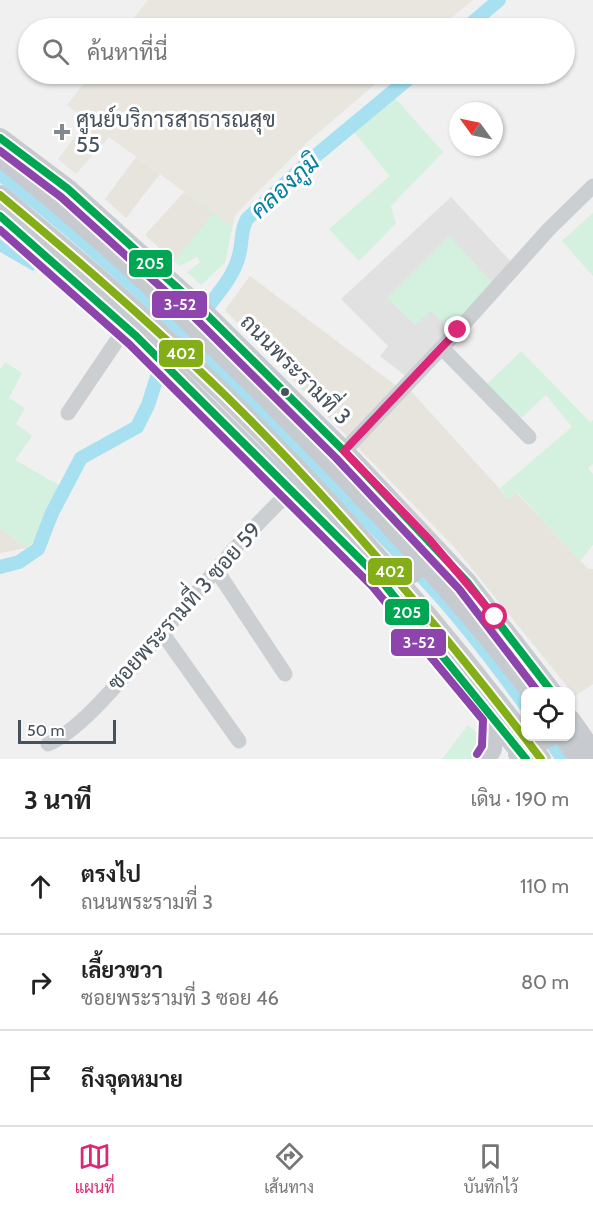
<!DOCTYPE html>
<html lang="th">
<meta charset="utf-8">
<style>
body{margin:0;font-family:Cabin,Sarabun,sans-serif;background:#f2f2f2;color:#222}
.controls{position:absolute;right:18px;bottom:18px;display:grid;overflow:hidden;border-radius:12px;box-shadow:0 2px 4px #0004}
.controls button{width:54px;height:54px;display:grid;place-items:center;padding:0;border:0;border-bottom:2px solid #e0e0e0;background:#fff;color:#222;font:30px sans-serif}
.compass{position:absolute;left:449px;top:102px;width:54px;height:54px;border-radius:50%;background:#fff;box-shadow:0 2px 4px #0004;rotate:303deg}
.scale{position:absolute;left:18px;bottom:15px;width:98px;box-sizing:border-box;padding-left:6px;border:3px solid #46525d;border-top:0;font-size:16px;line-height:21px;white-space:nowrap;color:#46525d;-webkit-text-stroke:4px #fff;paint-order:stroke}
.stop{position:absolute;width:18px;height:18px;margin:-14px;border:4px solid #db2777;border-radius:50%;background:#fff}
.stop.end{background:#db2777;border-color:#fff;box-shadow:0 2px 6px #0008}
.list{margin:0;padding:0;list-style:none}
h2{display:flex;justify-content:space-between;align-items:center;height:78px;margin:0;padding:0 24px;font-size:26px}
h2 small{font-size:20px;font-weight:400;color:#767676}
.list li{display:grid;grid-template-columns:39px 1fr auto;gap:18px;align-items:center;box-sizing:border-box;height:96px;padding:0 24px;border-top:2px solid #e0e0e0}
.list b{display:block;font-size:22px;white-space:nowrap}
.list p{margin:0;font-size:20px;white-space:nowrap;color:#767676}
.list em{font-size:20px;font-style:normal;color:#767676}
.icon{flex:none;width:33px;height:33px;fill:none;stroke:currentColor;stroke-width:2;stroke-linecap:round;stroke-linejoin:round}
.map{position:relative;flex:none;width:593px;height:759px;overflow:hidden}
.search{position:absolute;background:#fff;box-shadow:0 2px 4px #0004;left:18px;right:18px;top:18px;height:66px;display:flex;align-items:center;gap:15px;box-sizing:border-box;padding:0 21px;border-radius:33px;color:#767676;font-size:22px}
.sheet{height:366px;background:#fff}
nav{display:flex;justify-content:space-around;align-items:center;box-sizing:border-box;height:84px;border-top:2px solid #e0e0e0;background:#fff;font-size:16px;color:#767676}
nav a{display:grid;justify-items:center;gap:3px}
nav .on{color:#db2777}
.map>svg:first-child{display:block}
.commercial{fill:#e6e4dd}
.education{fill:#e2e1e2}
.green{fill:#d3f1de}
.sand{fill:#e9e5df}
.water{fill:#a6e0f1}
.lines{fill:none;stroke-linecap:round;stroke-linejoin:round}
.canal{stroke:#a6e0f1;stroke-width:14}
.minor{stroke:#cccfd1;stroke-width:15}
.major{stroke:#c7cbcf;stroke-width:20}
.major-bridge{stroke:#c7cbcf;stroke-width:20}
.bus-1-casing{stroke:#fff;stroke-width:12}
.bus-2-casing{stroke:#fff;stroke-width:12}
.bus-3-casing{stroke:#fff;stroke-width:12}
.bus-1{stroke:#00a651;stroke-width:8}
.bus-2{stroke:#8e44ad;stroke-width:8}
.bus-3{stroke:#84ae17;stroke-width:8}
.route{stroke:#db2777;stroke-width:8}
.poi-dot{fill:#828990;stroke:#fff;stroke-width:2}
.bus-dot{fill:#46525d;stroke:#fff;stroke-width:2}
.labels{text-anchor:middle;stroke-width:6;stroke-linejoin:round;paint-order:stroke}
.poi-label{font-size:22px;fill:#46525d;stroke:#fff;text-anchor:start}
.street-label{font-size:22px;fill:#46525d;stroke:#fff}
.water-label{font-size:24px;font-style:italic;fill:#0680a2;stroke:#fff}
.line-badge{stroke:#fff;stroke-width:2}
.badge-label{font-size:16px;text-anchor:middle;font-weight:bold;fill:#fff}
</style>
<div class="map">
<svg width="593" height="759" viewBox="0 0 593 759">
<rect width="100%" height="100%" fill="#f1f0f0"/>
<g class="commercial">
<path d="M136,157L160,174L126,218L105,199Z"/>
<path d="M184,192L214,214L174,261L145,235Z"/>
<path d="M250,276L398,387L410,390L508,498L516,492L588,569H593V684L575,696L456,549L225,310Z"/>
<path d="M0,528L27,548L0,553Z"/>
</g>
<path class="education" d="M451,197L513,264L407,377L380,356L388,346L341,299Z"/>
<g class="green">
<path d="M387,74L306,143L235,215L225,263L201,285L187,272L200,262L197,257L180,266L174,261L213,214L188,195Z"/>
<path d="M394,97L443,152L391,206L396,223L359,261L329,229L390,176L354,132Z"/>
<path d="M593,213V276L562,241Z"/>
<path d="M449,236L494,284L450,330L431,311L415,325L387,298Z"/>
<path d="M521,351L590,422L593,420V464L588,468L593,474V545L580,561L517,492L509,499L500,488L572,427L546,395L519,420L485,386Z"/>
<path d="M5,362L22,373L9,398L25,408L16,424L32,436L15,460L59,485L35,539L27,548L0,528V370Z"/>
<path d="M468,725L485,740L479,759H442Z"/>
</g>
<g class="sand">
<path d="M148,0H473L439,28H126Z"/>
<path d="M91,74H387L306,143L235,215L231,226L109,137L76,174L58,159L87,121L67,105Z"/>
</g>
<path class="water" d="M0,239L36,268L33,271L0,252Z"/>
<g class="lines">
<g class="canal">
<path d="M466,28L499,0"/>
<path d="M0,174C127,272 242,386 351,503C376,530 402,555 427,582C463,621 495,663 526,706"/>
<path d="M199,318C213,299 234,278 239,255C243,241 240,231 247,219L307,163L414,74"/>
<path d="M0,567L19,562L38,549L52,513L81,458L137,427L148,405L157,377L169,360"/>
<path d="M547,736L563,759"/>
</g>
<g class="minor">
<path d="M442,348L529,437"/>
<path d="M68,413L126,327"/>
<path d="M344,451L463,325L549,229L593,186"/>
<path d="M217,571L285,674"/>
<path d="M163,634L239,741"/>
<path d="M48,744C82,729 122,678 147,650C195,596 239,539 292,490"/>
</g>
<g class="major">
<path d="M0,138L68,189L201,309L344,451L467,582L552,692"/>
<path d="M0,216L136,336L380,579L526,759"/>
<path d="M381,579C405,581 422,573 428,548"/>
<path d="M570,719L593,752"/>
<path d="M564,736L578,759"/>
<path d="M518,754L550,736"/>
<path d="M486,759L492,749L494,717"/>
</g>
<g class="major-bridge">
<path d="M0,157C110,243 208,338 305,437C384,518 463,601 531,692"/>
<path d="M0,195C37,226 75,257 111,289C270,429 414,589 541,759"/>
</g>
<defs>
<g id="bus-1">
<path d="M0,138L68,189L201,309L344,451L467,582L552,692"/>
<path d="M0,216L136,336L380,579L526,759"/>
</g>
<g id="bus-2">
<path d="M0,151L61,197L194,317L336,458L459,589L538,692"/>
<path d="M0,230L129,344L372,586L483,720L482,746L477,754"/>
</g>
<path id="bus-3" d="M0,195C78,260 154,326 227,397C341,509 444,632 541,759"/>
</defs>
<use href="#bus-1" class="bus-1-casing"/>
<use href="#bus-2" class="bus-2-casing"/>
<use href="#bus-3" class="bus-3-casing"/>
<use href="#bus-1" class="bus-1"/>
<use href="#bus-2" class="bus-2"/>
<use href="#bus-3" class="bus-3"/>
</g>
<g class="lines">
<path class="route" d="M458,330L344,451L430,540L495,617"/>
</g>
<path class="poi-dot" d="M59 123h6v6h6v6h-6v6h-6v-6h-6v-6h6z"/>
<circle class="bus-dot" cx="285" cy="392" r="5"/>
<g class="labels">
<g class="poi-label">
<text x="76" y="127">ศูนย์บริการสาธารณสุข<tspan x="76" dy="25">55</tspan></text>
</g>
<g class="street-label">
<text transform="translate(296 369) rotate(45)" y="8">ถนนพระรามที่ 3</text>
<text transform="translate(184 606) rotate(-48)" y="8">ซอยพระรามที่ 3 ซอย 59</text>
</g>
<g class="water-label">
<text transform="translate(285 186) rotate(-42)" y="8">คลองภูมิ</text>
</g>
</g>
<g class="line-badge">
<rect x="128" y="249" width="45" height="29" rx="6" fill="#00a651"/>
<rect x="151" y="290" width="57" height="29" rx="6" fill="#8e44ad"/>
<rect x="158" y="339" width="46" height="29" rx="6" fill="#84ae17"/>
<rect x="367" y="557" width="46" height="29" rx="6" fill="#84ae17"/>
<rect x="384" y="598" width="46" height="28" rx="6" fill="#00a651"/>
<rect x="390" y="628" width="57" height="29" rx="6" fill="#8e44ad"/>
</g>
<g class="badge-label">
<text x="150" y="269">205</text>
<text x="180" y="310">3-52</text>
<text x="181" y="359">402</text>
<text x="390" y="577">402</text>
<text x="407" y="618">205</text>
<text x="419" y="648">3-52</text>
</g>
</svg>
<div class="controls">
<button><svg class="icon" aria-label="locate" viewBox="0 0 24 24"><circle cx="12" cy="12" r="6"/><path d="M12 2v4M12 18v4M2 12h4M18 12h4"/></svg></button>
</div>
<svg class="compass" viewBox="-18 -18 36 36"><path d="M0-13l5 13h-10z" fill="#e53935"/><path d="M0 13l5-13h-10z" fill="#767676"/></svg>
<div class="scale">50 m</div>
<div class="stop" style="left:495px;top:617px"></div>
<div class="stop end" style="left:458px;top:330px"></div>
<div class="search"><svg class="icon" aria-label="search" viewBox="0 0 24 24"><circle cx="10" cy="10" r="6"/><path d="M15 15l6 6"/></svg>ค้นหาที่นี่</div>
</div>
<section class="sheet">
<h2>3 นาที<small>เดิน · 190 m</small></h2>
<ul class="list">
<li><svg class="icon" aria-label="ahead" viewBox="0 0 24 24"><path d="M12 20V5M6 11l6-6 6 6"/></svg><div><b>ตรงไป</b><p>ถนนพระรามที่ 3</p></div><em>110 m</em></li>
<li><svg class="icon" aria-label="right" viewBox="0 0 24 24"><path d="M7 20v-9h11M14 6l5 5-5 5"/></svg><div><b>เลี้ยวขวา</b><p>ซอยพระรามที่ 3 ซอย 46</p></div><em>80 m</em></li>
<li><svg class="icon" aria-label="arrive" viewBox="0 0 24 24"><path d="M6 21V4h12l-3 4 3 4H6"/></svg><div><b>ถึงจุดหมาย</b></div></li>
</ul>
</section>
<nav>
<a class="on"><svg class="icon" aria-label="map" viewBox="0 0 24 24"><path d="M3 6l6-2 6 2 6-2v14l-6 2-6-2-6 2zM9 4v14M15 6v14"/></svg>แผนที่</a>
<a><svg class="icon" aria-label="directions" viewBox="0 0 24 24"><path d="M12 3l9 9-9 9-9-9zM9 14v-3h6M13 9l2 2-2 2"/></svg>เส้นทาง</a>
<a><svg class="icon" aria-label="saved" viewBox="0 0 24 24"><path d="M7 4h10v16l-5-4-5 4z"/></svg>บันทึกไว้</a>
</nav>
